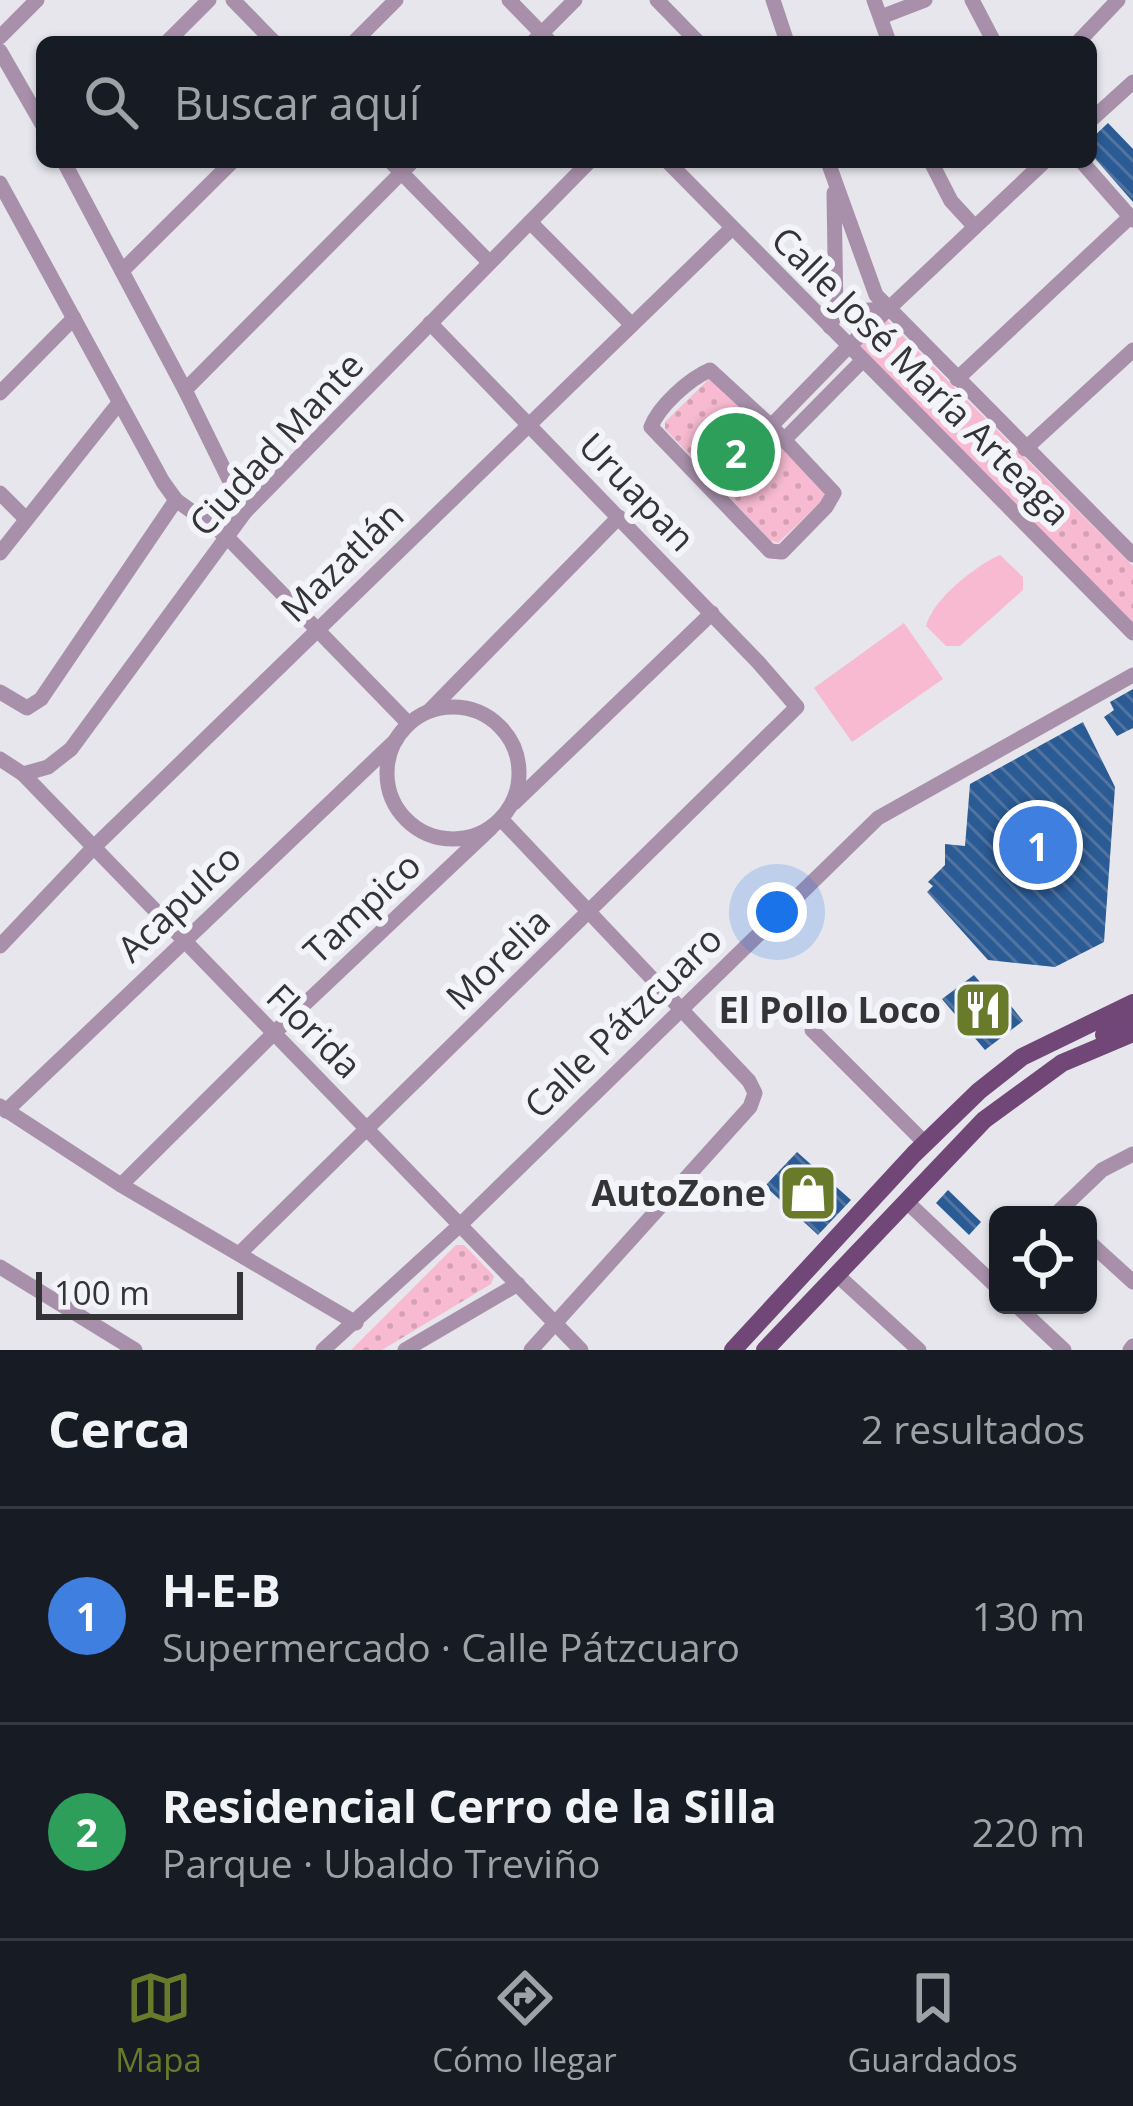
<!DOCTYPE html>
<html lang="es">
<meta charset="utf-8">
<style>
body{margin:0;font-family:"Open Sans",sans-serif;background:#242831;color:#f1f3f6}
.controls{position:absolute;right:36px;bottom:36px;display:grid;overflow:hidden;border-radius:18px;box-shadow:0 3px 9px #0004}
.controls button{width:108px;height:108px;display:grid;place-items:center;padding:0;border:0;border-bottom:3px solid #363941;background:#171b24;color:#f1f3f6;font:60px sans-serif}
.scale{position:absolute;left:36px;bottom:30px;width:207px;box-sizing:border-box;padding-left:12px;border:6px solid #343436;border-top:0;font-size:33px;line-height:42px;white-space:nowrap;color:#343436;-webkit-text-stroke:9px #f3f3fa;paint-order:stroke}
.you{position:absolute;left:777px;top:912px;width:42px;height:42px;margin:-30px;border:9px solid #fff;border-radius:50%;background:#1a73e8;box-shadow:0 0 0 18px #1a73e833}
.badge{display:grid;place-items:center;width:78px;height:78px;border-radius:50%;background:#697b2a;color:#fff;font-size:39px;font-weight:700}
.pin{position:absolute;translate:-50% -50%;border:6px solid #fff;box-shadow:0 3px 12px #0006}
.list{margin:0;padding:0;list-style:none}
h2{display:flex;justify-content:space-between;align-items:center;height:156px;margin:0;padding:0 48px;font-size:51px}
h2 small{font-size:39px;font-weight:400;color:#9ea1a6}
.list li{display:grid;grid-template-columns:78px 1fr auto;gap:36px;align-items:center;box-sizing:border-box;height:216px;padding:0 48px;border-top:3px solid #363941}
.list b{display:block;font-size:45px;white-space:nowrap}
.list p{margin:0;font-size:39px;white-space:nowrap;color:#9ea1a6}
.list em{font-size:39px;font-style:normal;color:#9ea1a6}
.icon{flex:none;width:66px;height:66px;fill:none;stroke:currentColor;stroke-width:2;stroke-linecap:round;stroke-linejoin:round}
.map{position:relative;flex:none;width:1133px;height:1350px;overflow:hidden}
.search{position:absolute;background:#171b24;box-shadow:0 3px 9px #0004;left:36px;right:36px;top:36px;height:132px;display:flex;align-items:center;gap:30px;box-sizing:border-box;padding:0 42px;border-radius:18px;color:#9ea1a6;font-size:45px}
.sheet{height:588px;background:#171b24}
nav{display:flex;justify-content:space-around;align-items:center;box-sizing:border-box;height:168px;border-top:3px solid #363941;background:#171b24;font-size:33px;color:#9ea1a6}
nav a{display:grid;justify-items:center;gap:6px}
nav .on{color:#697b2a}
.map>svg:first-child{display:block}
.grass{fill:#f7bad0}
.park{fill:url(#park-dots)}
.building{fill:url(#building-back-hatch)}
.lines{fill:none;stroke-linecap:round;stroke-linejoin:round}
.minor{stroke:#a890ab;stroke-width:15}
.major{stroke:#714778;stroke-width:18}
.labels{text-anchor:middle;stroke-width:12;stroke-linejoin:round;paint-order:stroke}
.street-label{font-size:36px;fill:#343436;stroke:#f3f3fa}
.poi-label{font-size:36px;font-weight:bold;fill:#343436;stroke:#f3f3fa;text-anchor:end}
</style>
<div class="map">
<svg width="1133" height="1350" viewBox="0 0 1133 1350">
<defs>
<pattern id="park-dots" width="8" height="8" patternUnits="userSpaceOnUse" patternTransform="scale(3)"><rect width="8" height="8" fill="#f7bad0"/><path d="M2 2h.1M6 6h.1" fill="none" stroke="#d4a0b3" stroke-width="1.8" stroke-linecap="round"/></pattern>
<pattern id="building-back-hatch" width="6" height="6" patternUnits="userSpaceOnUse" patternTransform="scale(3)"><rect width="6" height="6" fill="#2b5b95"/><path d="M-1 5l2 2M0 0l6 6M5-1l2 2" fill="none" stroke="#5175a0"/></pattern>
</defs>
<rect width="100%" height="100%" fill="#e6e6ec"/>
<g class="grass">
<path d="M1000,555L1023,577V590L960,646H946L926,626C933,599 975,566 1000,555Z"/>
<path d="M904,623L943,679L852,742L814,688Z"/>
</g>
<g class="park">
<path d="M887,320L1133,566V627L857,348Z"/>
<path d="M708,380L715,381L824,492V499L778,543L770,540L665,429V422Z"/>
<path d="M456,1245H464L494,1276L491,1284L382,1350H351Z"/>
</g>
<g class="building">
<path d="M1108,123L1133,149V202L1091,154V139Z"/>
<path d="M1133,689V728L1117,736L1104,717L1114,710L1110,702Z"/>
<path d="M1083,722L1115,787L1104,942L1055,967L988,960L927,892L933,886L928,882L945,865V844L965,846L970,784Z"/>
<path d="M974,975L989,992L996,987L1023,1021L985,1050L942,999Z"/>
<path d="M797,1152L851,1200L818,1235L765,1186Z"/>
<path d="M948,1190L981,1222L969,1235L936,1203Z"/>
</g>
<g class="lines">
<g class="minor">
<path d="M233,0L274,42"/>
<path d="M509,0L550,42"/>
<path d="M657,0L698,42"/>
<path d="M773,0L787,42"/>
<path d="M874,0L889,42"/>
<path d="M972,0L994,42"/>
<path d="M881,17L925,0"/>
<path d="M0,37L37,0"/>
<path d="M167,42L209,0"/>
<path d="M354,42L396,0"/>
<path d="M533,42L575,0"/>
<path d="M1078,42L1118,0"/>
<path d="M0,51L42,124"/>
<path d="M1091,120L1133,82"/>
<path d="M64,162L185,390L245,512"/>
<path d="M391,162L489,262"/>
<path d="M668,162L1133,633"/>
<path d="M828,162L876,295L1133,555"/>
<path d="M931,162L951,201L975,227"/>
<path d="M1082,162L1133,220"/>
<path d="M0,183L163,482L176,500L226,536L409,724"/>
<path d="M530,222L632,325"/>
<path d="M122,271L232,162"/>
<path d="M836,312L887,309"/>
<path d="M830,327L836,312L834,193"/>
<path d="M710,370L771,426L834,493L826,507L782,552L770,551L651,427C659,406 689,379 710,370Z"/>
<path d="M957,379L1130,217"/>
<path d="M185,390L412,162"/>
<path d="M0,393L74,318"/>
<path d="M771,426L849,346L1044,162"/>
<path d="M784,440L863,360"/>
<path d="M1025,449L1133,350"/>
<path d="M0,493L26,519"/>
<path d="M0,553L119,403"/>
<path d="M0,692L27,708L41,699L176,500"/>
<circle cx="453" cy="773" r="66"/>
<path d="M430,710L619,517"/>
<path d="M0,759L23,774L581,1350"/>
<path d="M23,774L48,767L71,749L245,512L589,162"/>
<path d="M514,803L712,613"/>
<path d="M501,819L749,1081L755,1093L750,1107L531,1350"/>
<path d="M0,946L94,847L732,228"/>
<path d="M812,1030L925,1143"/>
<path d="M0,1106L121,1185L356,1323"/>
<path d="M6,1111L396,740"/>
<path d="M121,1185L274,1033L491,828"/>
<path d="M906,1201L998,1288"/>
<path d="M1055,1215L1102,1170L1133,1154"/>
<path d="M1088,1241L1133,1282"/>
<path d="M240,1253L797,707L758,662L430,323"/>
<path d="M0,1267L135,1350"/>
<path d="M836,1274L919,1350"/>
<path d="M1016,1305L1064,1350"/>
<path d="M323,1350L460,1225L878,818L1133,675"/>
<path d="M405,1350L518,1284"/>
<path d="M1130,1350L1133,1346"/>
</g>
<g class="major">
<path d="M1104,1035L1133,1017"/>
<path d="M733,1350L914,1154L979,1091L1022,1057L1133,1003"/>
<path d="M765,1350L984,1120L1062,1063L1133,1033"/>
</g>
</g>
<defs>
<symbol id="restaurant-square" viewBox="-11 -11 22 22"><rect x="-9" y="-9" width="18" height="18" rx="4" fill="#697b2a" stroke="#f3f3fa"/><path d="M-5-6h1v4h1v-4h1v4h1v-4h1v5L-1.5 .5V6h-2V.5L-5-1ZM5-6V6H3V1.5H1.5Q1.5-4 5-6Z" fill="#fff"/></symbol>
<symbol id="shop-square" viewBox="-11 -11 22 22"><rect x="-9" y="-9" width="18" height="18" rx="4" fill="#697b2a" stroke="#f3f3fa"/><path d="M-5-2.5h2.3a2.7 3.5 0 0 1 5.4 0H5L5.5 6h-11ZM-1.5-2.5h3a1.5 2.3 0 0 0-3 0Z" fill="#fff"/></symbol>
</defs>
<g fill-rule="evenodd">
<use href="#restaurant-square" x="950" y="977" width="66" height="66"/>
<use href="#shop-square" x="775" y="1160" width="66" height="66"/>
</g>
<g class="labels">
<g class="street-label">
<text transform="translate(921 376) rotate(45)" y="13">Calle José María Arteaga</text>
<text transform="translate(276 444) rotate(-47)" y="13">Ciudad Mante</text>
<text transform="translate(637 492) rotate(46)" y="13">Uruapan</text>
<text transform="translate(342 562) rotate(-44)" y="13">Mazatlán</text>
<text transform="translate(179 903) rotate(-43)" y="13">Acapulco</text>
<text transform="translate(362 908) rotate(-43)" y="13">Tampico</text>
<text transform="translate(498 959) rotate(-44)" y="13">Morelia</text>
<text transform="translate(623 1022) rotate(-44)" y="13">Calle Pátzcuaro</text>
<text transform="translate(314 1031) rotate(45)" y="13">Florida</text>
</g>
<g class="poi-label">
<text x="941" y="1023">El Pollo Loco</text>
<text x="766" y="1206">AutoZone</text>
</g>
</g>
</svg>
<div class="controls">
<button><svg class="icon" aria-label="locate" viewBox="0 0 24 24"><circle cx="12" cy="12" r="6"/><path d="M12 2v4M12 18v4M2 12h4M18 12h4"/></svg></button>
</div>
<div class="scale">100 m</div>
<div class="you"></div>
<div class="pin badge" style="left:1038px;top:845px;background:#3f7fe0">1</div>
<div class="pin badge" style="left:736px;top:452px;background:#2e9e5b">2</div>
<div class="search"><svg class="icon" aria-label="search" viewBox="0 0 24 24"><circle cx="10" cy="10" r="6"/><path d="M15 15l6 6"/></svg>Buscar aquí</div>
</div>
<section class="sheet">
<h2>Cerca<small>2 resultados</small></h2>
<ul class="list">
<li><span class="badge" style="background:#3f7fe0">1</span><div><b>H-E-B</b><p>Supermercado · Calle Pátzcuaro</p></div><em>130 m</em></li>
<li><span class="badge" style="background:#2e9e5b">2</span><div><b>Residencial Cerro de la Silla</b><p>Parque · Ubaldo Treviño</p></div><em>220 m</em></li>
</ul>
</section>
<nav>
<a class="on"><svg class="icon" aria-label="map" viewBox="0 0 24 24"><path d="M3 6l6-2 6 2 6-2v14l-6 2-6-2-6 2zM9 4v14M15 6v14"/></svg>Mapa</a>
<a><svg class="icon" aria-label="directions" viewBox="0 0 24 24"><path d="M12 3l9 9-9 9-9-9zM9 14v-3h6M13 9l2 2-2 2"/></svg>Cómo llegar</a>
<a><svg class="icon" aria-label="saved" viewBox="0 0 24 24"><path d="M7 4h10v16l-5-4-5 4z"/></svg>Guardados</a>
</nav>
